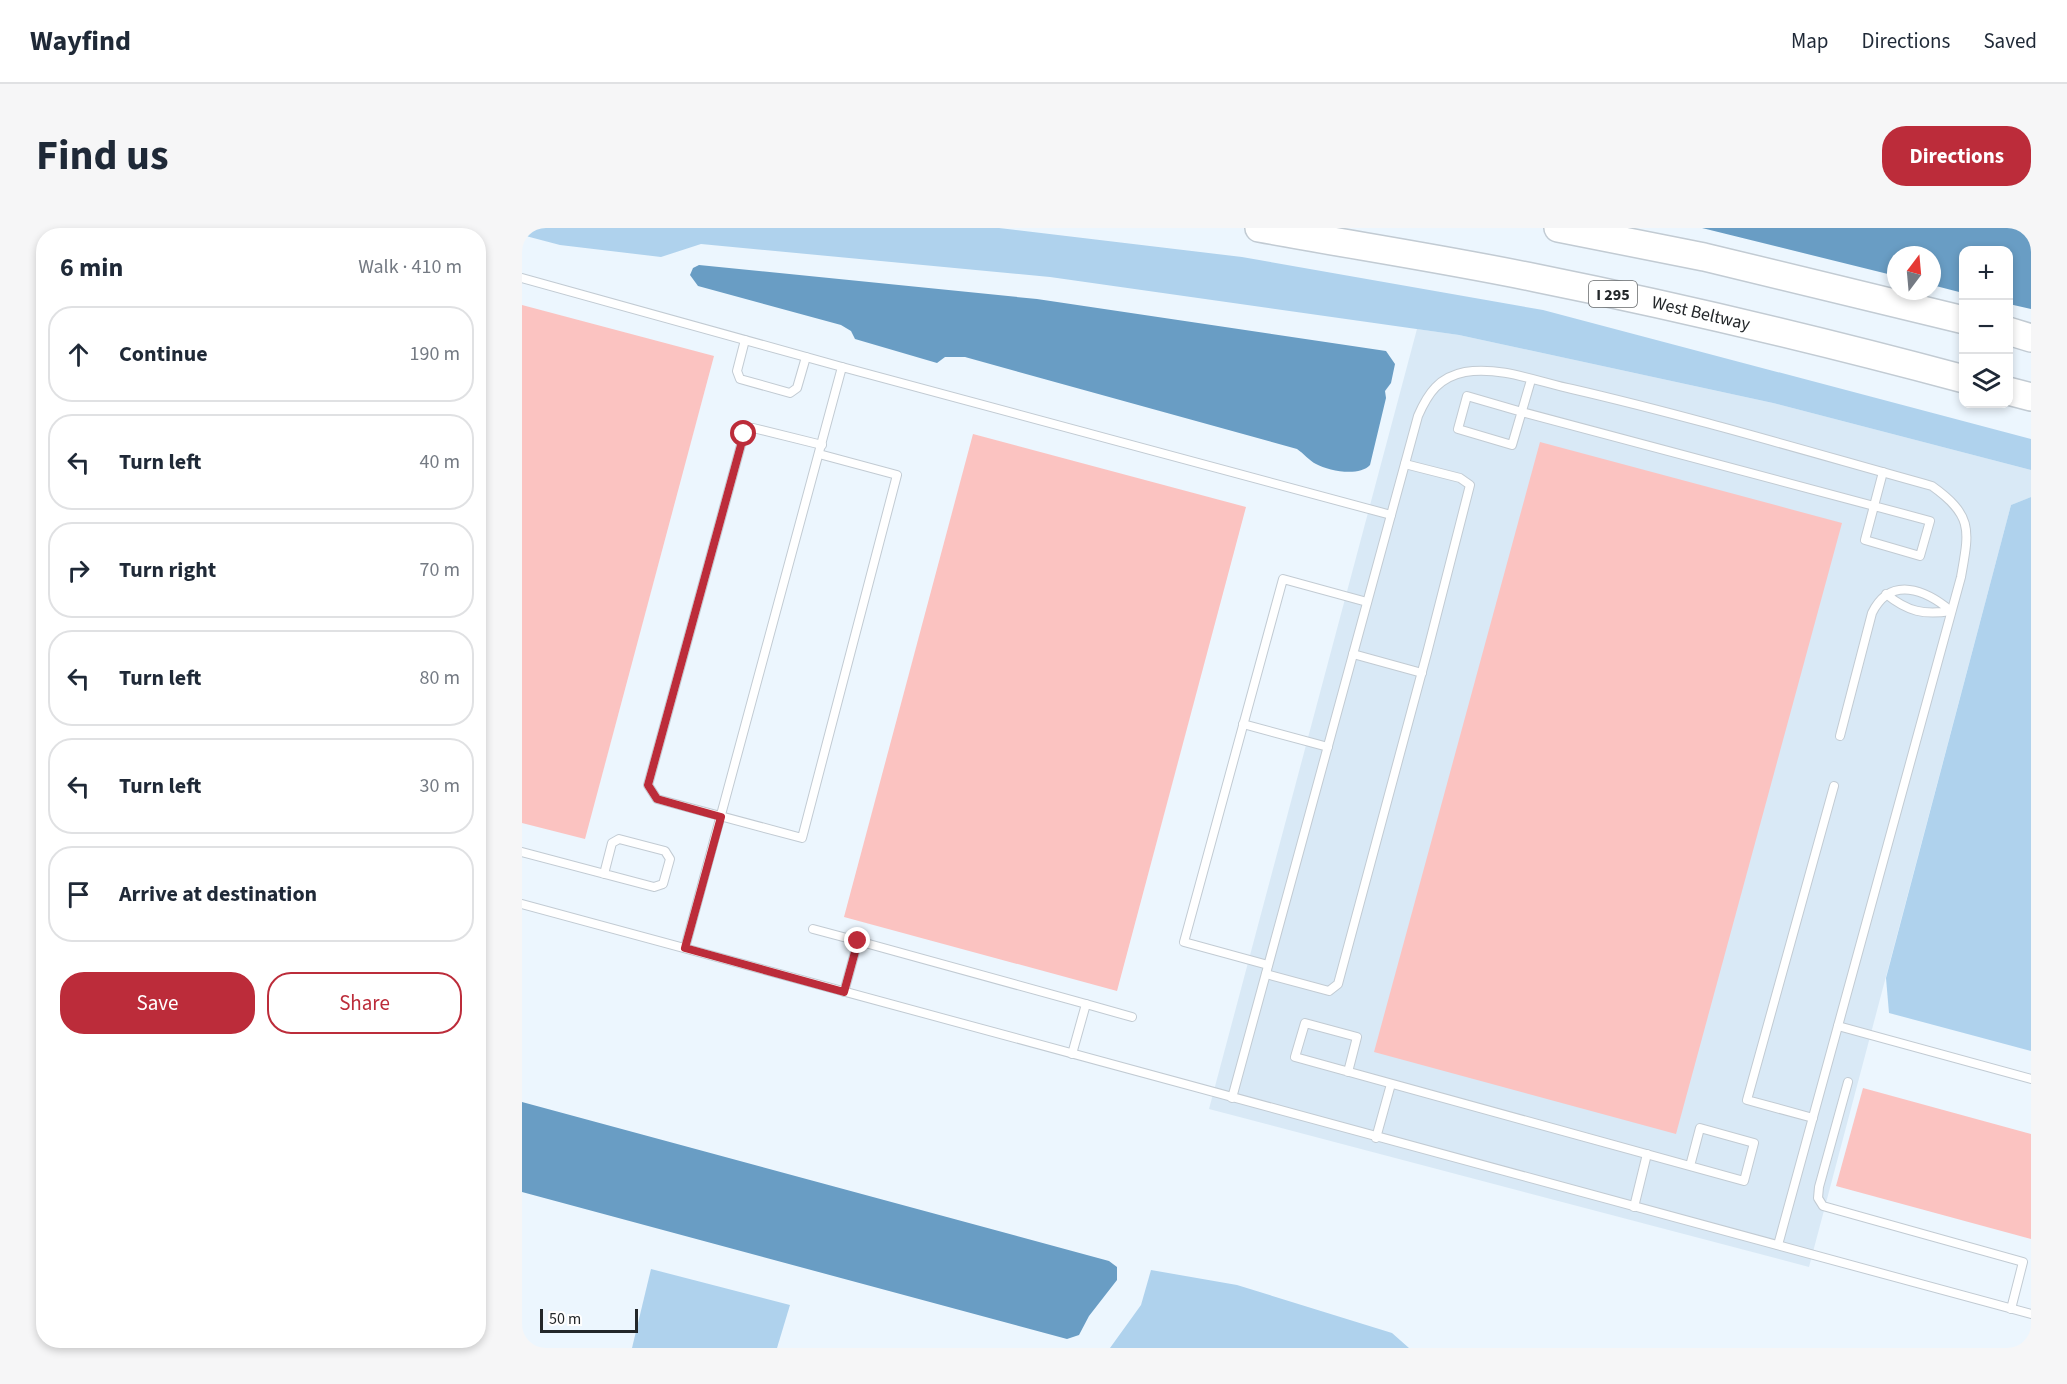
<!DOCTYPE html>
<meta charset="utf-8">
<style>
body{margin:0;font-family:"Source Sans 3",sans-serif;background:#f6f6f7;color:#1f2937}
.controls{position:absolute;right:18px;top:18px;display:grid;overflow:hidden;border-radius:12px;box-shadow:0 3px 9px #0003}
.controls button{width:54px;height:54px;display:grid;place-items:center;padding:0;border:0;border-bottom:2px solid #e0e1e3;background:#fff;color:#1f2937;font:30px sans-serif}
.compass{position:absolute;left:1365px;top:18px;width:54px;height:54px;border-radius:50%;background:#fff;box-shadow:0 3px 9px #0003;rotate:16deg}
.scale{position:absolute;left:18px;bottom:15px;width:98px;box-sizing:border-box;padding-left:6px;border:3px solid #23272a;border-top:0;font-size:16px;line-height:21px;white-space:nowrap;color:#23272a;-webkit-text-stroke:4px #fff;paint-order:stroke}
.stop{position:absolute;width:18px;height:18px;margin:-14px;border:4px solid #bc2c3a;border-radius:50%;background:#fff}
.stop.end{background:#bc2c3a;border-color:#fff;box-shadow:0 2px 6px #0008}
.list{margin:0;padding:0;list-style:none}
h2{display:flex;justify-content:space-between;align-items:center;height:78px;margin:0;padding:0 24px;font-size:26px}
h2 small{font-size:20px;font-weight:400;color:#747a83}
.list li{display:grid;grid-template-columns:39px 1fr auto;gap:18px;align-items:center;box-sizing:border-box;height:96px;margin:0 12px 12px;padding:0 12px;border:2px solid #e0e1e3;border-radius:24px}
.list b{display:block;font-size:22px;white-space:nowrap}
.list em{font-size:20px;font-style:normal;color:#747a83}
.actions{display:flex;gap:12px;padding:18px 24px}
.actions a{flex:1;padding:14px 0;border:2px solid #bc2c3a;border-radius:24px;text-align:center;font-size:21px;color:#bc2c3a}
.actions .main{background:#bc2c3a;color:#fff}
.icon{flex:none;width:33px;height:33px;fill:none;stroke:currentColor;stroke-width:2;stroke-linecap:round;stroke-linejoin:round}
.map{position:relative;flex:none;width:1509px;height:1120px;overflow:hidden;border-radius:24px}
header{display:flex;align-items:center;gap:36px;box-sizing:border-box;height:84px;padding:0 30px;background:#fff;border-bottom:2px solid #e0e1e3}
header strong{font-size:28px}
nav{display:flex;gap:33px;margin-inline-start:auto;font-size:21px}
.intro{display:flex;align-items:center;justify-content:space-between;box-sizing:border-box;height:144px;padding:0 36px}
h1{margin:0;font-size:42px}
.button{padding:15px 27px;border-radius:24px;background:#bc2c3a;color:#fff;font-size:21px;font-weight:700}
main{display:flex;gap:36px;padding:0 36px}
aside{flex:1;background:#fff;border-radius:24px;box-shadow:0 3px 9px #0003}
.map>svg:first-child{display:block}
.built{fill:#d9e9f6}
.green{fill:#afd2ed}
.water{fill:#699dc4}
.building{fill:#fbc3c1}
.lines{fill:none;stroke-linecap:round;stroke-linejoin:round}
.lane-casing{stroke:#c2cbd3;stroke-width:10}
.highway-casing{stroke:#c2cbd3;stroke-width:30}
.lane{stroke:#fff;stroke-width:8}
.highway{stroke:#fff;stroke-width:27}
.route{stroke:#bc2c3a;stroke-width:8}
.labels{text-anchor:middle;stroke-width:4.5;stroke-linejoin:round;paint-order:stroke}
.shield{fill:#fff;stroke:#65686a;stroke-width:1.5}
.shield-label{font-size:16px;font-weight:bold;fill:#23272a}
.street-label{font-size:18px;fill:#23272a;stroke:#fff}
</style>
<header>
<strong>Wayfind</strong>
<nav><a>Map</a><a>Directions</a><a>Saved</a></nav>
</header>
<div class="intro"><h1>Find us</h1><a class="button">Directions</a></div>
<main>
<aside>
<h2>6 min<small>Walk · 410 m</small></h2>
<ul class="list">
<li><svg class="icon" aria-label="ahead" viewBox="0 0 24 24"><path d="M12 20V5M6 11l6-6 6 6"/></svg><div><b>Continue</b></div><em>190 m</em></li>
<li><svg class="icon" aria-label="left" viewBox="0 0 24 24"><path d="M17 20v-9H6M10 6l-5 5 5 5"/></svg><div><b>Turn left</b></div><em>40 m</em></li>
<li><svg class="icon" aria-label="right" viewBox="0 0 24 24"><path d="M7 20v-9h11M14 6l5 5-5 5"/></svg><div><b>Turn right</b></div><em>70 m</em></li>
<li><svg class="icon" aria-label="left" viewBox="0 0 24 24"><path d="M17 20v-9H6M10 6l-5 5 5 5"/></svg><div><b>Turn left</b></div><em>80 m</em></li>
<li><svg class="icon" aria-label="left" viewBox="0 0 24 24"><path d="M17 20v-9H6M10 6l-5 5 5 5"/></svg><div><b>Turn left</b></div><em>30 m</em></li>
<li><svg class="icon" aria-label="arrive" viewBox="0 0 24 24"><path d="M6 21V4h12l-3 4 3 4H6"/></svg><div><b>Arrive at destination</b></div></li>
</ul>
<div class="actions"><a class="main">Save</a><a>Share</a></div>
</aside>
<div class="map">
<svg width="1509" height="1120" viewBox="0 0 1509 1120">
<rect width="100%" height="100%" fill="#ecf6fe"/>
<path class="built" d="M895,101L937,107L1251,175L1509,242V269L1489,277L1287,1039L687,881Z"/>
<g class="green">
<path d="M0,0H477L720,29L1021,82L1509,211V242L1251,175L937,107L528,49L179,16L139,29L38,17L0,7Z"/>
<path d="M1509,269V823L1367,785L1364,750L1489,277Z"/>
<path d="M129,1041L268,1077L255,1120H110Z"/>
<path d="M629,1042L715,1057L870,1105L887,1120H588L619,1077Z"/>
</g>
<g class="water">
<path d="M1180,0H1509V81L1487,76L1486,22H1442L1441,65L1410,57V27H1374V48Z"/>
<path d="M177,37L515,71L864,123L873,136L869,155L863,163L864,170L848,237C837,249 807,243 794,236C788,233 781,225 775,221L443,129H423L415,135L333,111L329,103L319,97L176,58L168,47L171,40Z"/>
<path d="M0,874L587,1033L595,1039V1052L567,1088L557,1107L545,1111L0,964Z"/>
</g>
<g class="building">
<path d="M0,77L192,128L63,611L0,595Z"/>
<path d="M451,206L724,279L595,763L322,689Z"/>
<path d="M1018,214L1320,295L1154,906L852,824Z"/>
<path d="M1341,860L1509,906V1011L1314,958Z"/>
</g>
<g class="lines">
<defs>
<g id="lane">
<path d="M0,50L320,139"/>
<path d="M223,112L215,143L218,151L268,165L275,160L284,129"/>
<path d="M1009,152L990,217L936,201L945,168L1000,184L1352,278L1408,293L1398,328L1343,312L1361,244"/>
<path d="M297,226L375,247L280,610L135,571L126,557L222,206L231,200L300,217"/>
<path d="M831,426L900,445"/>
<path d="M721,496L806,519"/>
<path d="M1318,508L1350,385C1369,347 1404,362 1429,383C1402,387 1386,384 1364,366"/>
<path d="M0,624L132,659L141,656L148,631L143,623L97,611L90,615L82,646"/>
<path d="M0,676L1509,1086"/>
<path d="M291,701L336,713"/>
<path d="M163,720L320,139L869,287"/>
<path d="M746,737L662,714L761,351L845,374"/>
<path d="M744,746L807,763L816,756L905,425L948,257L938,250L883,236"/>
<path d="M322,764L336,713L564,776"/>
<path d="M1316,798L1509,851"/>
<path d="M550,826L564,776L610,789"/>
<path d="M826,844L835,809L783,795L773,829L1222,953L1232,915L1178,900L1168,938"/>
<path d="M1326,854L1297,959L1296,970L1301,978L1501,1034L1489,1081"/>
<path d="M710,870L896,188C906,165 917,149 943,144C978,138 1017,154 1050,161C1171,189 1291,225 1410,258C1452,288 1447,303 1439,349L1256,1017"/>
<path d="M1291,890L1225,872L1312,558"/>
<path d="M854,910L869,856"/>
<path d="M1112,979L1125,926"/>
</g>
<g id="highway">
<path d="M737,0C829,17 922,31 1014,50C1158,79 1300,113 1442,151"/>
<path d="M1036,0L1182,29L1442,92"/>
<path d="M1486,103L1509,110"/>
<path d="M1486,163L1509,169"/>
</g>
</defs>
<use href="#lane" class="lane-casing"/>
<use href="#highway" class="highway-casing"/>
<use href="#lane" class="lane"/>
<use href="#highway" class="highway"/>
</g>
<g class="lines">
<path class="route" d="M222,206L126,557L135,571L199,589L163,720L322,764L336,713"/>
</g>
<g class="labels">
<rect class="shield" x="1067" y="53" width="48" height="26" rx="4.5"/>
<g class="shield-label">
<text x="1091" y="72">I 295</text>
</g>
<g class="street-label">
<text transform="translate(1179 85) rotate(13)" y="6">West Beltway</text>
</g>
</g>
</svg>
<div class="controls">
<button>+</button>
<button>−</button>
<button><svg class="icon" aria-label="layers" viewBox="0 0 24 24"><path d="M12 4l9 5-9 5-9-5zM3 14l9 5 9-5"/></svg></button>
</div>
<svg class="compass" viewBox="-18 -18 36 36"><path d="M0-13l5 13h-10z" fill="#e53935"/><path d="M0 13l5-13h-10z" fill="#747a83"/></svg>
<div class="scale">50 m</div>
<div class="stop" style="left:222px;top:206px"></div>
<div class="stop end" style="left:336px;top:713px"></div>
</div>
</main>
